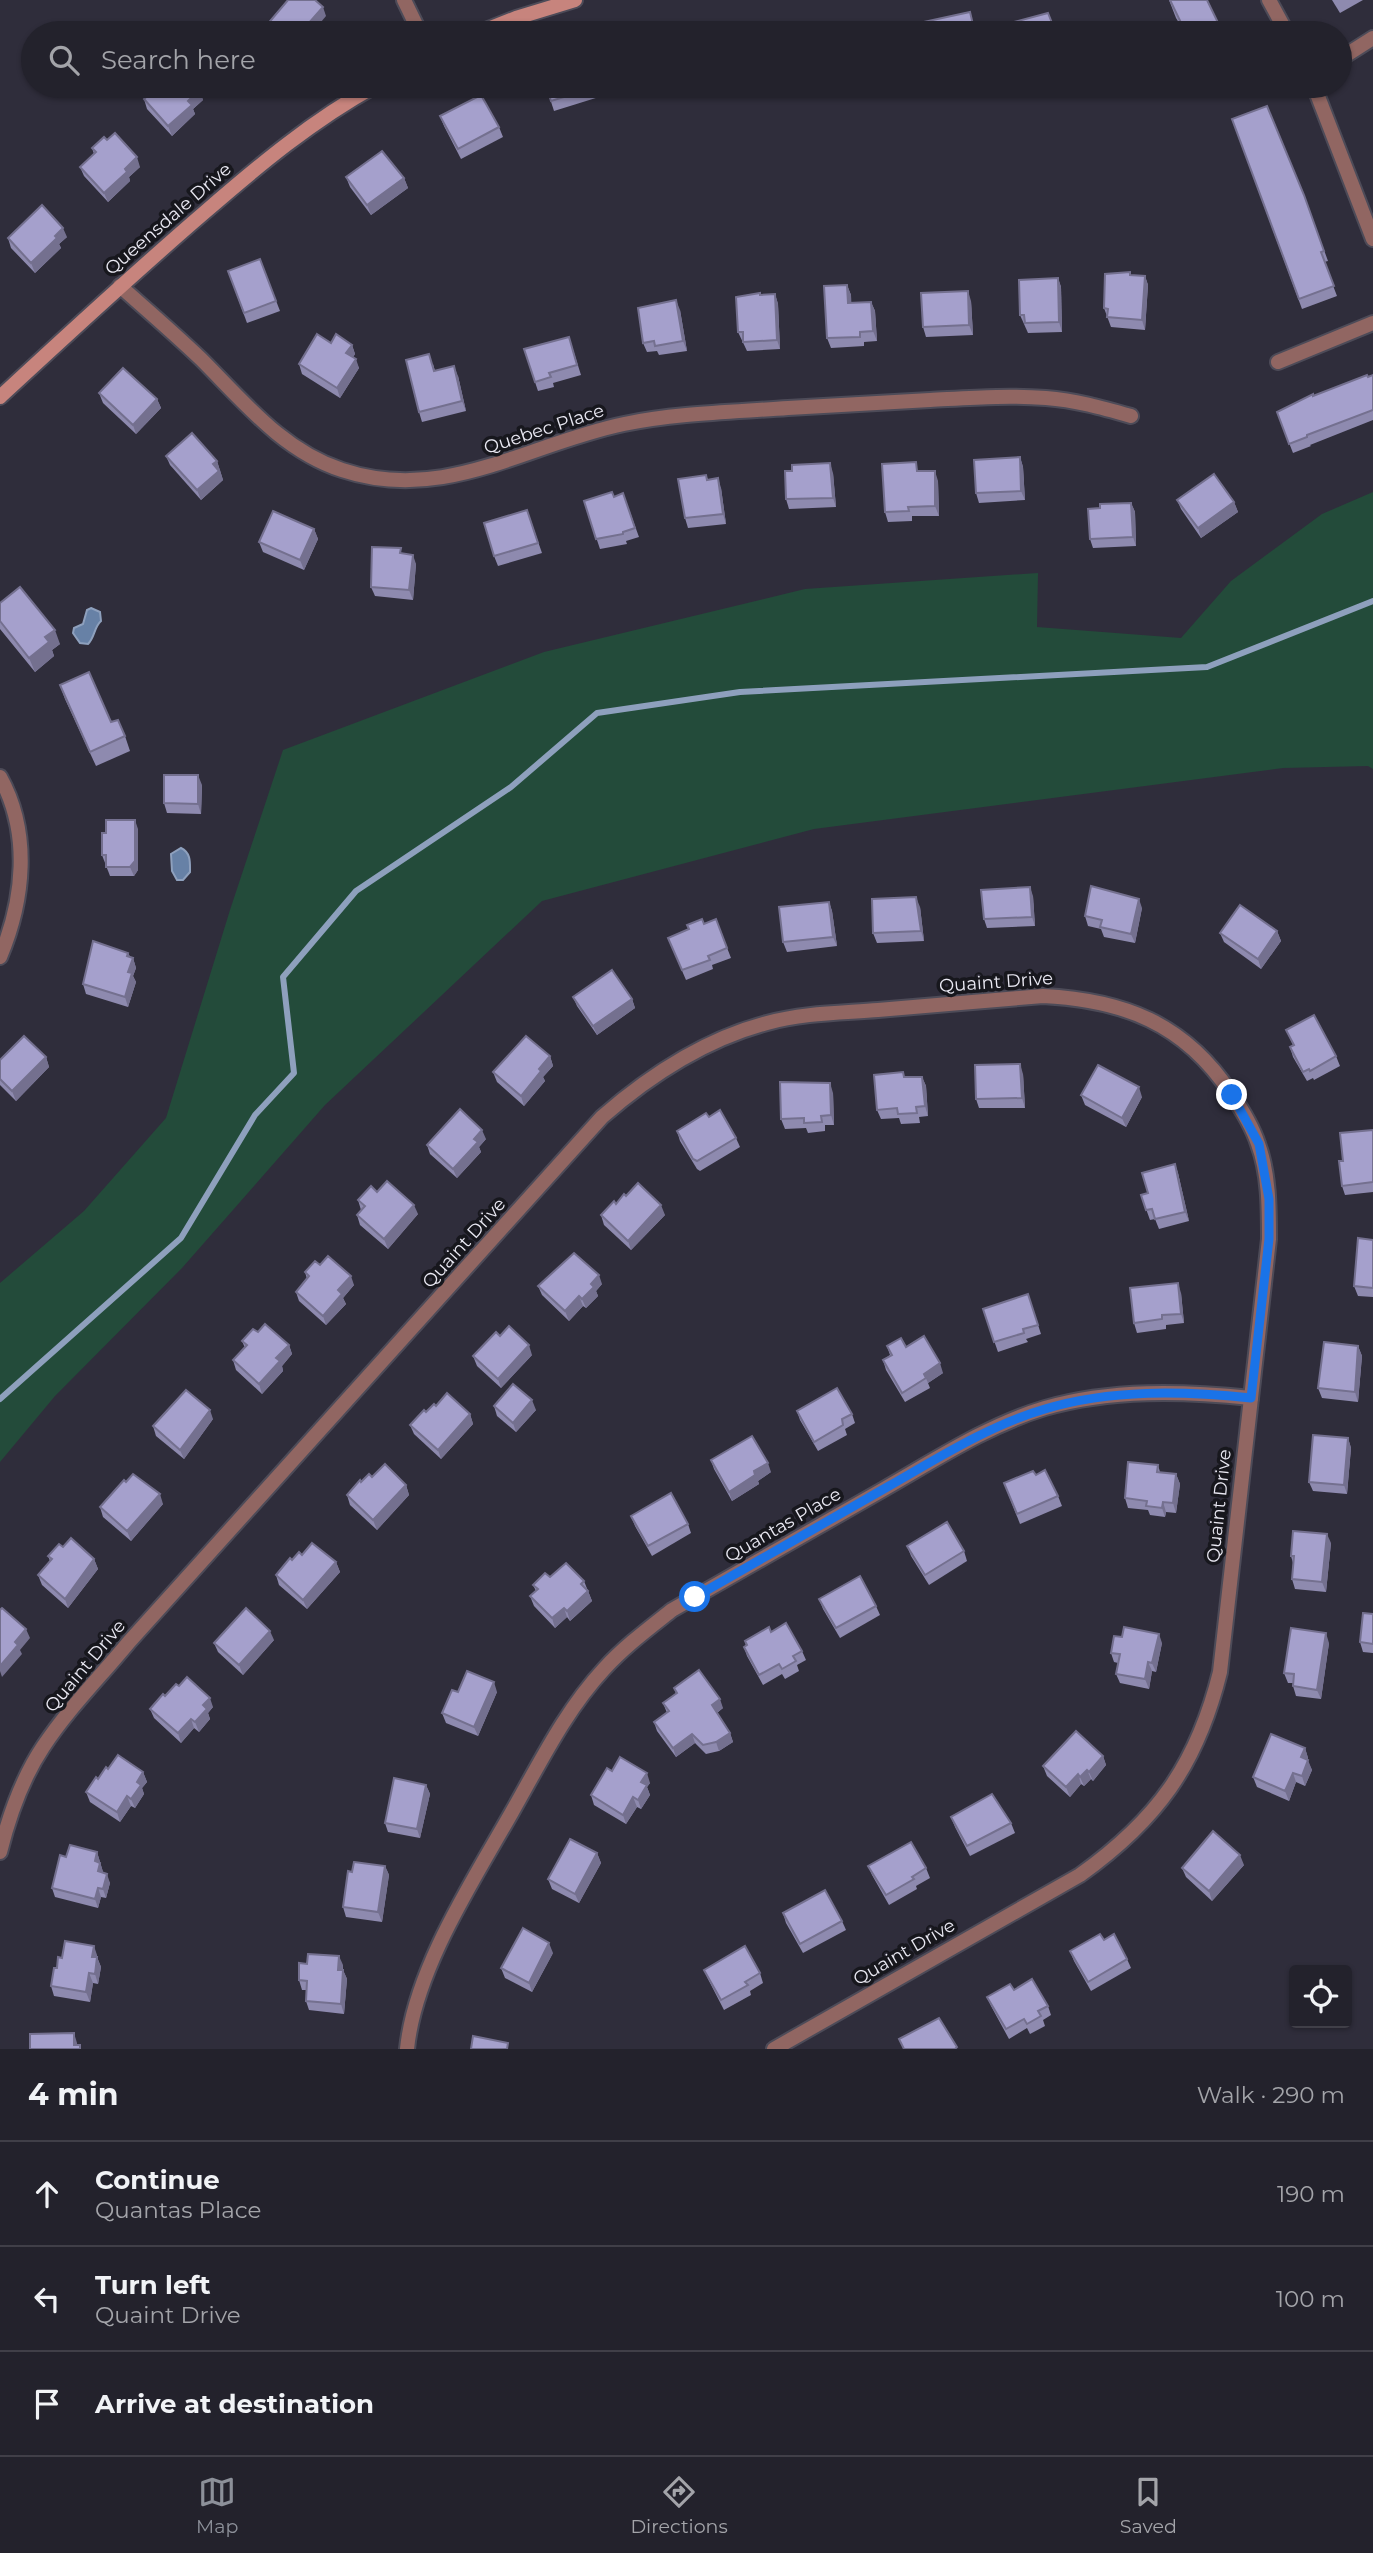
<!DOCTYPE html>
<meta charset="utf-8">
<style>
body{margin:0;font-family:Montserrat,sans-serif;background:#2b2a34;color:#f1f3f6}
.controls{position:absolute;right:21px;bottom:21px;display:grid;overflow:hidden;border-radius:7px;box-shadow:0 2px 5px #0004}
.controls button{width:63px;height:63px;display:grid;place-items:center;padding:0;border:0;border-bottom:2px solid #403f48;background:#23222c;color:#f1f3f6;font:35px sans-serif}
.stop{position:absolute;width:21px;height:21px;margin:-16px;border:5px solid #1a73e8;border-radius:50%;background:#fff}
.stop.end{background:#1a73e8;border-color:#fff;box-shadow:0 2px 7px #0008}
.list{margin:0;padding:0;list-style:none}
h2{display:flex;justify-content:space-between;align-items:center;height:91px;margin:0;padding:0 28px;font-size:30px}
h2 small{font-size:23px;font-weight:400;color:#a3a4a9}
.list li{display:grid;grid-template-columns:46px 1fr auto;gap:21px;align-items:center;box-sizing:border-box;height:105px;padding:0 28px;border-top:2px solid #403f48}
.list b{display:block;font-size:26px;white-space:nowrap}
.list p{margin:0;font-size:23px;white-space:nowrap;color:#a3a4a9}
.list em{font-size:23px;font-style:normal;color:#a3a4a9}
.icon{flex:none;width:38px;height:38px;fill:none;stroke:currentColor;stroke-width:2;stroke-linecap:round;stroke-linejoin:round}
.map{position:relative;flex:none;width:1373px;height:2049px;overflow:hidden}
.search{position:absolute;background:#23222c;box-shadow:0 2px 5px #0004;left:21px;right:21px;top:21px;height:77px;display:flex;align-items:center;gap:18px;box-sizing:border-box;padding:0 24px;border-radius:38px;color:#a3a4a9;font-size:26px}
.sheet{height:406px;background:#23222c}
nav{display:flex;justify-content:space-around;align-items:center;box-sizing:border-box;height:98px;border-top:2px solid #403f48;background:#23222c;font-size:19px;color:#a3a4a9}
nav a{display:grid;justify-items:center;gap:4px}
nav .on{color:#8c9099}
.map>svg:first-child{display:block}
.green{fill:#234b3a}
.water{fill:#6781a6;stroke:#8ea0bd;stroke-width:2}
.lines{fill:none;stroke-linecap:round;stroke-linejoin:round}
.stream{stroke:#8ea0bd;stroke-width:6}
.street-casing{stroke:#4d4b58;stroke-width:18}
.secondary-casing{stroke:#4d4b58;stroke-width:18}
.street{stroke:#916662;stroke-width:14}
.secondary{stroke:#c7847d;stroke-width:14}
.wall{fill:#8e8aaf}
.shaded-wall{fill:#74708f}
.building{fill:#a5a0cc;stroke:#74708f;stroke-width:2}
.route{stroke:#1a73e8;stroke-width:9}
.labels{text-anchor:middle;stroke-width:7;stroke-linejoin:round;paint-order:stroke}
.street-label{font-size:18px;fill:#eae9f3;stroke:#17171d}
</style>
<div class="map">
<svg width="1373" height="2049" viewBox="0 0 1373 2049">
<rect width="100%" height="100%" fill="#2f2d3b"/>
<path class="green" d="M1373,492V769L1368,766L1283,768L814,829L542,901L325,1105L182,1268L55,1396L0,1462V1283L84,1211L166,1118L230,910L283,750L544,652L805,589L1038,573L1037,627L1181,638L1231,581L1322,514Z"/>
<g class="water">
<path d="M91,608L100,612L101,621C94,627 95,637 88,644L80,643L73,633L74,628L83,624L87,610Z"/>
<path d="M181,848C191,853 190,862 190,872L183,880H177L172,871L171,854Z"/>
</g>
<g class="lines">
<path class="stream" d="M0,1399L181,1238L255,1115L294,1073L283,977L356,891L511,787L597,713L740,692L1207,667L1373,601"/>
<defs>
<g id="street">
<path d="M404,0L420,33"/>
<path d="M1269,0L1287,33"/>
<path d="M1340,59L1373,38"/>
<path d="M1314,86L1373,239"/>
<path d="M120,286C147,310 175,334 201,359C244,402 283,451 342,470C444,504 527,444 624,424C677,413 734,412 788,408C835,405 883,403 930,400C969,398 1007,395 1046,398C1075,400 1103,408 1131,416"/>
<path d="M1278,362L1373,323"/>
<path d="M0,777C31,833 24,900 0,957"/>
<path d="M0,1852C9,1816 23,1777 43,1747C68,1709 101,1676 129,1642L602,1117C649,1076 706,1039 767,1023C803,1013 841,1013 878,1010C933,1005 988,1001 1043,996C1123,1000 1184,1023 1230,1092C1241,1108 1252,1125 1258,1144C1269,1173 1269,1208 1269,1239L1220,1672C1197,1765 1157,1820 1080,1875L774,2049"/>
<path d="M407,2049C415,1969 473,1881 512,1812C540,1763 565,1711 604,1669C624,1647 648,1629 672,1610C743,1570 813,1529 884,1489C935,1460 988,1425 1045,1408C1111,1389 1183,1391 1251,1398"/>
</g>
<g id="secondary">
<path d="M478,33L516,18L575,0"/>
<path d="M0,397C67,335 135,272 205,212C258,166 313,120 375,86"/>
</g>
</defs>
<use href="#street" class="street-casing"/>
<use href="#secondary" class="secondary-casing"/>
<use href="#street" class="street"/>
<use href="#secondary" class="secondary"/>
</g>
<g class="wall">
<path d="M1169,0L1223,33H1185L1176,18Z"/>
<path d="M1332,0H1363L1340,13Z"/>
<path d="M546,86H595L599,97L554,111Z"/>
<path d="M639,86H688V87L643,95Z"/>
<path d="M199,90L203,100L193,109L195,114L172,136L147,109L144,99Z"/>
<path d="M440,116L499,127L503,137L461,159L444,126Z"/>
<path d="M1232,119L1304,195L1328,261L1324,262L1337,296L1302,309Z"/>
<path d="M92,148L140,167L129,177L130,181L108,202L84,176L80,167L94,154Z"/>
<path d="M346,177L404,178L408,188L371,215L350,187Z"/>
<path d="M67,237L59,244L61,248L35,273L11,248L8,238Z"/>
<path d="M260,259L280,311L247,323L228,271Z"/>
<path d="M1130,272L1131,275L1145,276L1148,285L1145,330L1111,327L1104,308Z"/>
<path d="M1058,278L1061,287L1062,332L1028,333L1020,315Z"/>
<path d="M847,285L851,295V303L871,302L875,311L877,341L864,342V346L831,348L827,338Z"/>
<path d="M760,293L761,295L775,294L778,304L780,349L747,351L738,332Z"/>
<path d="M971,301L973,335L926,337L923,327Z"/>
<path d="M680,310L687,351L659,355L657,351L647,352L643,343Z"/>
<path d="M569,337L581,375L553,383L554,387L538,391L524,349Z"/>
<path d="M331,343L352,345L355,354L353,357L359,368L340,398L302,374L299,364Z"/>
<path d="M433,364L435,371L458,376L466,411L422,422L419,412Z"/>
<path d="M1373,375V420L1310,445L1311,446L1293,453L1277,412L1313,396Z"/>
<path d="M99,393L157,399L161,408L136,434L103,403Z"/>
<path d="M166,456L217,461L223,480L201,500L170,465Z"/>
<path d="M1020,457L1023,467L1025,500L979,503L976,493Z"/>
<path d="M919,471L938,481L939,516H912V521L888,522L885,512Z"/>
<path d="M833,473L836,507L789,509L786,499Z"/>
<path d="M706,475L708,480L721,488L726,524L688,528L685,518Z"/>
<path d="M623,493L639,537L626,541L627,544L600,549L584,501L614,497Z"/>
<path d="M1177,500L1234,502L1238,512L1201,538L1181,509Z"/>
<path d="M1131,503L1135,512L1136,546L1093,548L1090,539L1100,508Z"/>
<path d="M527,510L542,553L498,566L494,556Z"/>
<path d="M314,529L318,539L304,570L263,552L259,542Z"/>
<path d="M403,554L416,564L413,600L375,596L371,587Z"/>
<path d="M0,603L60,644L52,650L54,656L35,672L0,629Z"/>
<path d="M60,685L111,722L125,736L130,751L96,766L65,699Z"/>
<path d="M202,785L201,814L167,813L164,803Z"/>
<path d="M138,829V870L134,876H110L102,855Z"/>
<path d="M1033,896L1035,926L987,928L984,919Z"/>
<path d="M829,902L832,911L837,946L787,952L783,942Z"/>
<path d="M920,907L924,941L877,943L873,933Z"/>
<path d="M1142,908L1135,943L1104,937L1101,929L1088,926L1085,916Z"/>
<path d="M716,919L731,958L712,965L713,969L686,980L668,938Z"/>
<path d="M1277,931L1281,941L1261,969L1224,942L1220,933Z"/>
<path d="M128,953L130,957L133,958L136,968L133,976L136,982L128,1007L86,994L83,984Z"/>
<path d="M573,997L632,999L635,1008L597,1035L577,1006Z"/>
<path d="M1286,1030L1336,1056L1340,1066L1314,1080L1313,1078L1307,1081L1293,1057L1290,1047L1293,1045Z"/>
<path d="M550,1056L553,1066L543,1077L545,1081L524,1106L497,1082L493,1072Z"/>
<path d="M46,1057L49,1067L16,1101L0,1085V1060Z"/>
<path d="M1023,1074L1025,1108H979L976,1099Z"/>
<path d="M905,1077H922L926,1086L928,1116L919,1117L920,1123L901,1124L899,1118L881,1119L877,1110Z"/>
<path d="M833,1093L834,1125H825V1131L808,1133L806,1128L785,1129L781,1119Z"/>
<path d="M1081,1095L1142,1097L1126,1127L1085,1105Z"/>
<path d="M709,1117L736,1138L740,1147L700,1171L697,1169L680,1141L677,1131Z"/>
<path d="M1373,1130V1192L1345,1195L1342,1186L1343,1161Z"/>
<path d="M486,1139L479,1147L481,1152L457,1178L430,1154L427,1145Z"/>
<path d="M1175,1164L1178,1173L1189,1221L1159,1229L1155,1219L1150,1220L1141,1195L1148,1193Z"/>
<path d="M626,1196L665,1215L631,1250L604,1225L601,1215Z"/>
<path d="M358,1200L418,1214L388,1249L360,1225L357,1215L361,1210Z"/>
<path d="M1373,1240V1297L1358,1296L1354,1286Z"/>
<path d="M320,1265L354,1285L343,1298L346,1304L326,1325L299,1301L296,1292L307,1279L305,1272Z"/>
<path d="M602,1284L596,1291L598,1296L586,1308L583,1306L569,1321L542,1295L538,1286Z"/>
<path d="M1181,1293L1184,1323L1166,1325V1329L1137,1333L1134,1323Z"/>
<path d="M1028,1294L1041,1334L1026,1339L1028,1342L998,1352L983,1309Z"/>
<path d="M258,1332L289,1345L292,1354L282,1366L283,1371L262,1394L236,1370L233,1360L245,1348L242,1341Z"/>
<path d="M887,1346L906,1347L943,1373L928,1383L930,1388L905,1402L886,1370L883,1360L890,1355Z"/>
<path d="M1358,1346L1362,1356L1358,1402L1322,1398L1318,1388Z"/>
<path d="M532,1355L501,1388L477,1366L473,1356Z"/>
<path d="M436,1406L470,1414L473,1424L441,1459L414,1434L410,1425Z"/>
<path d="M494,1406L536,1410L516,1432L497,1416Z"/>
<path d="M797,1411L852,1414L855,1423L845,1429L847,1435L818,1451L800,1420Z"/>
<path d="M213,1419L184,1459L156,1436L153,1426Z"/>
<path d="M1348,1438L1351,1448L1347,1494L1313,1491L1309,1482Z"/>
<path d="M711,1460L771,1472L758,1481L759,1484L732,1501L714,1469Z"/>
<path d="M1158,1465L1160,1472L1176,1474L1180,1484L1176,1513L1166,1512L1165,1517L1150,1515L1148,1510L1128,1508L1125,1498Z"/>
<path d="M1036,1475L1058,1496L1062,1506L1020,1524L1004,1483Z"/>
<path d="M372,1477L406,1485L409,1495L377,1530L350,1505L347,1495L361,1482Z"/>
<path d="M126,1482L163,1504L131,1541L103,1517L100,1507Z"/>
<path d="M631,1516L688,1524L691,1533L652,1556L635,1526Z"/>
<path d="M1331,1543L1326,1592L1295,1589L1292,1579L1293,1563L1291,1556Z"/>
<path d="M907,1546L964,1551L967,1561L929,1585L911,1556Z"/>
<path d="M63,1547L94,1559L98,1569L68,1608L42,1585L38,1575L50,1561L48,1556Z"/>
<path d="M302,1555L336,1562L340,1572L307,1609L279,1585L276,1575Z"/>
<path d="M550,1577L584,1581L592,1601L570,1621L567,1617L555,1628L534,1606L530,1596L536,1591L533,1585Z"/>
<path d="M819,1599L876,1606L880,1615L840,1638L823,1609Z"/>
<path d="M1373,1614V1653L1363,1652L1360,1642Z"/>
<path d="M771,1632L802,1651L806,1660L797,1665L799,1671L785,1679L782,1674L763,1685L747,1656L744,1647L746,1646L745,1641Z"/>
<path d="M274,1640L243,1675L218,1652L214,1643Z"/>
<path d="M1162,1643L1156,1672L1152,1671L1149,1689L1120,1683L1116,1674L1118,1663L1114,1662L1111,1653Z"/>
<path d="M1329,1643L1321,1699L1296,1696L1293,1686V1683H1288L1284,1673Z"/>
<path d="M674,1688L723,1708L717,1713L730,1733L733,1742L719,1751L706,1754L695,1743L676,1757L657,1731L654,1722L667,1713L663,1703L676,1694Z"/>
<path d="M458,1692H497L478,1736L446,1723L442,1713Z"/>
<path d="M165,1696L213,1707L208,1713L210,1719L199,1732L194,1728L181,1743L154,1718L150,1709Z"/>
<path d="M1305,1748L1308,1758L1307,1760L1312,1770L1305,1786L1296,1782L1289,1801L1257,1787L1253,1777Z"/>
<path d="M1103,1756L1106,1765L1093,1781L1091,1779L1084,1786L1081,1784L1070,1797L1047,1776L1043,1766Z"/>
<path d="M612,1771L650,1783L647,1787L650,1795L641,1809L637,1807L626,1824L594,1805L591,1795Z"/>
<path d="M143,1772L147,1782L142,1788L144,1794L135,1808L131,1806L120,1822L90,1802L86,1792L98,1779Z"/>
<path d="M426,1785L430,1794L420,1838L388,1832L385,1823Z"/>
<path d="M951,1817L1011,1823L1015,1833L970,1856L955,1827Z"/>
<path d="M97,1852L103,1872L110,1883L106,1898L101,1897L98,1908L55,1897L52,1888L66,1857Z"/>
<path d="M597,1853L601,1863L579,1903L552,1889L548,1879Z"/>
<path d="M1244,1865L1212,1901L1186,1877L1182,1868Z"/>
<path d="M385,1866L389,1875L382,1922L346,1917L343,1907L352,1872Z"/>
<path d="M868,1866L926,1868L930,1878L916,1886L917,1889L889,1905L872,1875Z"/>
<path d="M783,1913L842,1921L846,1930L803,1953L786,1923Z"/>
<path d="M1070,1951L1127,1959L1131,1968L1091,1991L1074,1961Z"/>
<path d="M553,1953L532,1992L505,1978L501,1968Z"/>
<path d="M97,1955V1957L101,1967L98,1984L93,1983L90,2002L54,1996L51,1986L57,1968L62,1958Z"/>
<path d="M343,1965V1970L347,1979L344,2014L309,2010L306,2001L307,1990H302L299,1980Z"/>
<path d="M704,1970L760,1973L763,1983L750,1991L751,1995L724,2010L708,1979Z"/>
<path d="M1014,1990L1048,2006L1051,2015L1043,2020L1045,2026L1030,2034L1027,2028L1009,2039L991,2006L987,1997Z"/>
</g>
<g class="shaded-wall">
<path d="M323,7L326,16L312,33H301V32Z"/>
<path d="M199,90L203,100L193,109L195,114L172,136L168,126L188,101Z"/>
<path d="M137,157L140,167L129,177L130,181L108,202L104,193L125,169Z"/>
<path d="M404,178L408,188L371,215L367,205Z"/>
<path d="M63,228L67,237L59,244L61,248L35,273L31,263Z"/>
<path d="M1145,276L1148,285L1145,330L1142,320Z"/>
<path d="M1058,278L1061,287L1062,332L1059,322Z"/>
<path d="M847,285L851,295L852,313L848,303Z"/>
<path d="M968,291L971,301L973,335L969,325Z"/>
<path d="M775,294L778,304L780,349L777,340Z"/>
<path d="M676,300L680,310L687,351L683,341Z"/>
<path d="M871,302L875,311L877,341L873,331Z"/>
<path d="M352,345L355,354L350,362L346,353Z"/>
<path d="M356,359L359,368L340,398L337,388Z"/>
<path d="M454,366L458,376L466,411L462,401Z"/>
<path d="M157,399L161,408L136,434L133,425Z"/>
<path d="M1020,457L1023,467L1025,500L1021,491Z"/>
<path d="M217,461L223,480L201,500L197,490L213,464Z"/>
<path d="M830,463L833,473L836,507L833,498Z"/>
<path d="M935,471L938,481L939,516L935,506Z"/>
<path d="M718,478L721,488L726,524L723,514Z"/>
<path d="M1234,502L1238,512L1201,538L1198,528Z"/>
<path d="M1131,503L1135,512L1136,546L1133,537Z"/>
<path d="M314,529L318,539L304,570L300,560Z"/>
<path d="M413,555L416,564L413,600L409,590Z"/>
<path d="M55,630L60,644L52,650L54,656L35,672L29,658L45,637Z"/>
<path d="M198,775L202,785L201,814L198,804Z"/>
<path d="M135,820L138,829V870L134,876L130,867Z"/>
<path d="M1030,887L1033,896L1035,926L1032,917Z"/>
<path d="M916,897L920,907L924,941L921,931Z"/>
<path d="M1139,899L1142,908L1135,943L1131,934Z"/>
<path d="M829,902L832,911L837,946L833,937Z"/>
<path d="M1277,931L1281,941L1261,969L1258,959Z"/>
<path d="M128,953L132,961L133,958L136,968L133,976L136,982L128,1007L125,997L128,972L127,956Z"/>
<path d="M632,999L635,1008L597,1035L593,1026Z"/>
<path d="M550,1056L553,1066L543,1077L545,1081L524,1106L521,1096L539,1069Z"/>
<path d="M46,1057L49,1067L16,1101L12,1091Z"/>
<path d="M1020,1064L1023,1074L1025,1108L1022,1098Z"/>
<path d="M922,1077L926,1086L928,1116L925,1106Z"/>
<path d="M830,1083L833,1093L834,1125L831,1115Z"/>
<path d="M1139,1087L1142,1097L1126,1127L1122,1118Z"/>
<path d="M482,1130L486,1139L479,1147L481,1152L457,1178L453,1169L474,1139Z"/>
<path d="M1175,1164L1178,1173L1189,1221L1185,1212Z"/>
<path d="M414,1205L418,1214L388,1249L384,1239Z"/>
<path d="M661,1205L665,1215L631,1250L628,1241Z"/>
<path d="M599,1275L602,1284L596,1291L598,1296L586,1308L582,1299L591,1284Z"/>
<path d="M351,1276L354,1285L343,1298L346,1304L326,1325L323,1316L338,1290Z"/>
<path d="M1178,1283L1181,1293L1184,1323L1181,1314Z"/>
<path d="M579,1296L583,1306L569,1321L565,1311Z"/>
<path d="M289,1345L292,1354L282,1366L283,1371L262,1394L259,1384L276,1358Z"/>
<path d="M529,1345L532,1355L501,1388L498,1379Z"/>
<path d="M1358,1346L1362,1356L1358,1402L1355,1392Z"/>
<path d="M940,1363L943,1373L928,1383L924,1374Z"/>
<path d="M532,1400L536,1410L516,1432L513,1423Z"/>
<path d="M210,1410L213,1419L184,1459L180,1450Z"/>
<path d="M470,1414L473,1424L441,1459L438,1450Z"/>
<path d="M1348,1438L1351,1448L1347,1494L1344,1485Z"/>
<path d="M768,1463L771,1472L758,1481L759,1484L732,1501L729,1492L754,1471Z"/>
<path d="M1176,1474L1180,1484L1176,1513L1173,1503Z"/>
<path d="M406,1485L409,1495L377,1530L373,1520Z"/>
<path d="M160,1494L163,1504L131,1541L127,1531Z"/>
<path d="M1163,1502L1166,1512L1165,1517L1162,1508Z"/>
<path d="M1327,1534L1331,1543L1326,1592L1322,1582Z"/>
<path d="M94,1559L98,1569L68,1608L65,1599Z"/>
<path d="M336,1562L340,1572L307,1609L303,1600Z"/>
<path d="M588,1591L592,1601L570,1621L567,1611Z"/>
<path d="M564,1608L567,1617L555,1628L552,1618Z"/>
<path d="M26,1629L30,1638L20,1650L22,1654L2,1677L0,1671V1666L15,1642Z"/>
<path d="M270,1631L274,1640L243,1675L239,1665Z"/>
<path d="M1326,1633L1329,1643L1321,1699L1317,1690Z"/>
<path d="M1159,1634L1162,1643L1156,1672L1152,1663Z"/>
<path d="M1148,1662L1152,1671L1149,1689L1145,1679Z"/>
<path d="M494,1682L497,1692L478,1736L474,1727Z"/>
<path d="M210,1698L213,1707L208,1713L210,1719L199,1732L195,1722L203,1705Z"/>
<path d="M720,1699L723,1708L715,1714L712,1705Z"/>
<path d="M191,1719L194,1728L181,1743L178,1733Z"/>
<path d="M730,1733L733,1742L719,1751L716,1742Z"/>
<path d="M692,1734L695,1743L676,1757L673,1748Z"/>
<path d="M1305,1748L1308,1758L1304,1767L1301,1757Z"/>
<path d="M1103,1756L1106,1765L1093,1781L1089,1772Z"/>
<path d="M1308,1760L1312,1770L1305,1786L1302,1776Z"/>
<path d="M1087,1770L1091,1779L1084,1786L1080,1777Z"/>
<path d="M143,1772L147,1782L142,1788L144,1794L135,1808L131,1799L137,1782Z"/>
<path d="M647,1773L650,1783L647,1787L650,1795L641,1809L638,1800L641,1782Z"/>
<path d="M1293,1773L1296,1782L1289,1801L1285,1791Z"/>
<path d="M1078,1774L1081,1784L1070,1797L1066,1787Z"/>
<path d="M426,1785L430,1794L420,1838L417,1829Z"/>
<path d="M127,1796L131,1806L120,1822L117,1812Z"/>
<path d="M633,1797L637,1807L626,1824L623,1815Z"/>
<path d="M97,1852L103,1872L101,1881L95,1861Z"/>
<path d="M597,1853L601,1863L579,1903L575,1894Z"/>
<path d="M1240,1855L1244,1865L1212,1901L1209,1891Z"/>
<path d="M385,1866L389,1875L382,1922L378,1912Z"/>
<path d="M107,1874L110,1883L106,1898L103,1889Z"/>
<path d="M98,1888L101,1897L98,1908L95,1899Z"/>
<path d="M549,1943L553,1953L532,1992L529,1983Z"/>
<path d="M94,1946L97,1955L95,1966L92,1957Z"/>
<path d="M339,1956L343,1965L342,1979L338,1970Z"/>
<path d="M97,1957L101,1967L98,1984L95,1974Z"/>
<path d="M343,1970L347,1979L344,2014L341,2004Z"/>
<path d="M89,1973L93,1983L90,2002L86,1992Z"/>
<path d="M74,2033L77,2043V2049L74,2045Z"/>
</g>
<g class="building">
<path d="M288,0H315L323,7L301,32L303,33H274L266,26Z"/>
<path d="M1170,0H1207L1223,33H1186Z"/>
<path d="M970,12L975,33H921L919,23Z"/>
<path d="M1048,13L1056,33H1018L1014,22Z"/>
<path d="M159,86H195L199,90L188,101L192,105L168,126L144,99Z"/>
<path d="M546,86H595L596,87L551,101Z"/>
<path d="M481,95L499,127L458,149L440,116Z"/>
<path d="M1267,106L1304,195L1324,251L1321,252L1334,286L1299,299L1232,119Z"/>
<path d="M115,133L137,157L125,169L127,172L104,193L80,167L96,152L92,148L104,137L107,140Z"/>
<path d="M382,151L404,178L367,205L346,177Z"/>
<path d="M42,205L63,228L55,236L57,238L31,263L8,238Z"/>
<path d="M260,259L276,301L244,313L228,271Z"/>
<path d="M1130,272V275L1145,276L1142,320L1107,317L1108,309L1104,308L1105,274Z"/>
<path d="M1058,278L1059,322L1025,323L1024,315H1020L1019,280Z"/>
<path d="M847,285L848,303L871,302L873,331L860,332V337L827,338L824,286Z"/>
<path d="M968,291L969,325L923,327L921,293Z"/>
<path d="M760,293V295L775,294L777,340L743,342V332H738L736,297Z"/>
<path d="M676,300L683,341L655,346L654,341L643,343L638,308Z"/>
<path d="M317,334L331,343L336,334L352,345L346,353L356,359L337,388L299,364Z"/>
<path d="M569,337L577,365L549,373L551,377L535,382L524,349Z"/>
<path d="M429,354L434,371L454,366L462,401L419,412L406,360Z"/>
<path d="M123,368L157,399L133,425L99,393Z"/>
<path d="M1367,375L1368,377L1373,375V410L1307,435V437L1289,444L1277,412L1313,394V396Z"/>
<path d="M192,433L217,461L213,464L219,471L197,490L166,456Z"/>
<path d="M1020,457L1021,491L976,493L974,460Z"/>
<path d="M916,462L917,471H935V506L908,507L909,511L885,512L882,464Z"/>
<path d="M830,463L833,498L786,499L785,471H792V465Z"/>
<path d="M1214,474L1234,502L1198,528L1177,500Z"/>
<path d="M706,475L707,480L718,478L723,514L685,518L678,479Z"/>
<path d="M612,492L614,497L623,493L635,528L623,532V534L596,539L584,501Z"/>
<path d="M1131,503L1133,537L1090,539L1088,509L1100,508V504Z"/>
<path d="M527,510L538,543L494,556L484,523Z"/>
<path d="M273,511L314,529L300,560L259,542Z"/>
<path d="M372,547L401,548L400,553L413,555L409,590L371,587Z"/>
<path d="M20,587L55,630L45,637L49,642L29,658L0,621V603Z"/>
<path d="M89,672L111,722L118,720L125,736L90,752L60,685Z"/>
<path d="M164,775H198V804L164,803Z"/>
<path d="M106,820H135V861L130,867H106V855H102V833H106Z"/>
<path d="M1091,886L1139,899L1131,934L1100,927L1102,920L1085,916Z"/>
<path d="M1030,887L1032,917L984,919L981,890Z"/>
<path d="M916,897L921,931L873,933L872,899Z"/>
<path d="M829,902L833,937L783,942L779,907Z"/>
<path d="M1240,905L1277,931L1258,959L1220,933Z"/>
<path d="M702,919L704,924L716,919L727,948L708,956L710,960L682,970L668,938L689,929L687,925Z"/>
<path d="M93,941L128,953L127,956L133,958L128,972L132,973L125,997L83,984Z"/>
<path d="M612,970L632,999L593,1026L573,997Z"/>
<path d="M1314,1015L1336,1056L1310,1071L1309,1069L1303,1072L1290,1047L1294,1045L1286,1030Z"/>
<path d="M24,1036L46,1057L12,1091L0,1079V1060Z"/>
<path d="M526,1036L550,1056L539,1069L541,1071L521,1096L493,1072Z"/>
<path d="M1020,1064L1022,1098L976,1099L975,1065Z"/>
<path d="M1098,1065L1139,1087L1122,1118L1081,1095Z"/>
<path d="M903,1072L904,1077H922L925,1106L916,1107L917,1113L898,1114L897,1108L877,1110L874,1075Z"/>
<path d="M780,1082L830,1083L831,1115L821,1116L822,1122L804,1123V1118L781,1119Z"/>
<path d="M460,1109L482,1130L474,1139L478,1142L453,1169L427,1145Z"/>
<path d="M720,1110L736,1138L697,1161L693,1159L677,1131L706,1113L709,1117Z"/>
<path d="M1373,1130V1182L1342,1186L1339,1161H1343L1340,1133Z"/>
<path d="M1175,1164L1185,1212L1155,1219L1152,1209L1146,1210L1141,1195L1148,1193L1142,1173Z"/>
<path d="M387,1181L414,1205L384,1239L357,1215L365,1206L358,1200L371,1186L377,1192Z"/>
<path d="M638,1183L661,1205L628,1241L601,1215L614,1201L616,1204L624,1194L626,1196Z"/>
<path d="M1358,1238L1373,1240V1288L1354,1286Z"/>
<path d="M574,1253L599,1275L591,1284L594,1287L582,1299L579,1296L565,1311L538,1286Z"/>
<path d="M328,1256L351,1276L338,1290L342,1294L323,1316L296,1292L309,1276L305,1272L315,1261L320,1265Z"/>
<path d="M1178,1283L1181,1314L1162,1315V1319L1134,1323L1130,1288Z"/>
<path d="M1028,1294L1038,1325L1023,1329L1024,1333L994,1342L983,1309Z"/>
<path d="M265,1324L289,1345L276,1358L280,1361L259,1384L233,1360L247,1345L242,1341L253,1329L258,1332Z"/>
<path d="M509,1326L529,1345L498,1379L473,1356L496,1332L500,1336Z"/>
<path d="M924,1336L940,1363L924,1374L926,1378L902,1393L883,1360L892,1355L887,1346L901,1338L906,1347Z"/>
<path d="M1324,1342L1358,1346L1355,1392L1318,1388Z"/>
<path d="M513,1384L532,1400L513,1423L494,1406Z"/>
<path d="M837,1388L852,1414L842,1419L843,1425L814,1442L797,1411Z"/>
<path d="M186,1390L210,1410L180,1450L153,1426Z"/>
<path d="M447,1393L470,1414L438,1450L410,1425L424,1410L426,1412L434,1404L436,1406Z"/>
<path d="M1313,1435L1348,1438L1344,1485L1309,1482Z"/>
<path d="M752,1436L768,1463L754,1471L755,1475L729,1492L711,1460Z"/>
<path d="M1128,1462L1158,1465L1157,1472L1176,1474L1173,1503L1163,1502L1162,1508L1146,1506L1147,1501L1125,1498Z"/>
<path d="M385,1464L406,1485L373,1520L347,1495L360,1480L361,1482L369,1474L372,1477Z"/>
<path d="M1045,1470L1058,1496L1017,1514L1004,1483L1033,1471L1036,1475Z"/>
<path d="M133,1474L160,1494L127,1531L100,1507L124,1480L126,1482Z"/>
<path d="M671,1493L688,1524L648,1546L631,1516Z"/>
<path d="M947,1522L964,1551L925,1575L907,1546Z"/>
<path d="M1293,1531L1327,1534L1322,1582L1292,1579L1294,1556H1291Z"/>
<path d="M71,1538L94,1559L65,1599L38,1575L52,1559L48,1556L59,1544L63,1547Z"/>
<path d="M312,1543L336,1562L303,1600L276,1575L290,1558L292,1560L299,1552L302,1555Z"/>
<path d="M566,1563L584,1581L581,1584L588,1591L567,1611L564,1608L552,1618L530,1596L538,1589L533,1585L545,1573L550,1577Z"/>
<path d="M860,1576L876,1606L836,1628L819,1599Z"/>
<path d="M2,1608L26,1629L15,1642L18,1645L0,1666V1610Z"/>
<path d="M246,1608L270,1631L239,1665L214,1643Z"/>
<path d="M1363,1613L1373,1614V1644L1360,1642Z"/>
<path d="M786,1623L802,1651L793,1656L796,1661L782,1669L779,1664L759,1675L744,1647L747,1645L745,1641L769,1627L771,1632Z"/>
<path d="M1124,1627L1159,1634L1152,1663L1148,1662L1145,1679L1116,1674L1120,1654L1111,1653L1114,1636L1122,1637Z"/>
<path d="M1291,1628L1326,1633L1317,1690L1293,1686L1294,1674L1284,1673Z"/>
<path d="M699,1670L720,1699L712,1705L730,1733L716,1742L703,1745L692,1734L673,1748L654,1722L669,1711L663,1703L677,1693L674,1688Z"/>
<path d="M467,1671L494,1682L474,1727L442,1713L452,1690L458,1692Z"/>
<path d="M187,1677L210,1698L203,1705L207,1709L195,1722L191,1719L178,1733L150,1709L163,1694L165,1696L176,1684L179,1686Z"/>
<path d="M1076,1731L1103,1756L1089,1772L1087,1770L1080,1777L1078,1774L1066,1787L1043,1766Z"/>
<path d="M1271,1734L1305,1748L1301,1757L1308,1760L1302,1776L1293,1773L1285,1791L1253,1777Z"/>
<path d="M118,1755L143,1772L137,1782L141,1785L131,1799L127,1796L117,1812L86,1792L96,1777L98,1779L106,1767L108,1769Z"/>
<path d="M620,1757L647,1773L641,1782L647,1785L638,1800L633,1797L623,1815L591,1795L607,1768L612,1771Z"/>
<path d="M394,1778L426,1785L417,1829L385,1823Z"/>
<path d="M992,1794L1011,1823L967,1846L951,1817Z"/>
<path d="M1213,1831L1240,1855L1209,1891L1182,1868Z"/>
<path d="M570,1839L597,1853L575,1894L548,1879Z"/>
<path d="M911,1842L926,1868L912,1877L914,1879L886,1895L868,1866Z"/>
<path d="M70,1845L97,1852L95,1861L100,1863L98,1871L107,1874L103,1889L98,1888L95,1899L52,1888L60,1855L66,1857Z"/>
<path d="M354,1862L385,1866L378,1912L343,1907L348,1871L352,1872Z"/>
<path d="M825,1890L842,1921L800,1944L783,1913Z"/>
<path d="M523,1928L549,1943L529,1983L501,1968Z"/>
<path d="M1100,1934L1104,1940L1114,1934L1127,1959L1088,1982L1070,1951Z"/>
<path d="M65,1941L94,1946L92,1957H97L95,1974L89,1973L86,1992L51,1986L54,1968H57L58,1957L62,1958Z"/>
<path d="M745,1946L760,1973L745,1982L748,1985L721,2000L704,1970Z"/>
<path d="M308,1954L339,1956L338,1970H343L341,2004L306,2001L307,1981L299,1980V1963L307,1964Z"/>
<path d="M1032,1979L1048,2006L1038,2011L1041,2016L1027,2024L1024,2019L1006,2029L987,1997L1010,1984L1014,1990Z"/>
<path d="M939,2018L957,2047L955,2049H904L899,2039Z"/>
<path d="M74,2033V2045H80V2049H30V2034Z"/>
<path d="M473,2036L508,2043L507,2049H471Z"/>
</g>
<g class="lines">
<path class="route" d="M695,1597C760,1560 824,1523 889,1486C938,1458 990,1425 1045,1409C1111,1389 1183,1391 1251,1398L1269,1239V1199L1259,1144L1232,1095"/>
</g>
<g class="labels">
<g class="street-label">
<text transform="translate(168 219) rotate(-41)" y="6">Queensdale Drive</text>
<text transform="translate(544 429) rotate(-18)" y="6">Quebec Place</text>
<text transform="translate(996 982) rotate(-4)" y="6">Quaint Drive</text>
<text transform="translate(464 1243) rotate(-48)" y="6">Quaint Drive</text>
<text transform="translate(1219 1506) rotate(-84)" y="6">Quaint Drive</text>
<text transform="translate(783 1525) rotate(-30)" y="6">Quantas Place</text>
<text transform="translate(85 1666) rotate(-50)" y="6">Quaint Drive</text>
<text transform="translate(904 1952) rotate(-30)" y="6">Quaint Drive</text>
</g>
</g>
</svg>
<div class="controls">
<button><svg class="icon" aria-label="locate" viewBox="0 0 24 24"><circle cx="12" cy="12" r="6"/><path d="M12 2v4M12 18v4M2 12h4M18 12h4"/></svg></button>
</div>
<div class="stop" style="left:695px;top:1597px"></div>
<div class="stop end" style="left:1232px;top:1095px"></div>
<div class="search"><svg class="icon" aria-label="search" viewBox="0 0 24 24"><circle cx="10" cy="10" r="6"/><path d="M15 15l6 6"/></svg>Search here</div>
</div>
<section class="sheet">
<h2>4 min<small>Walk · 290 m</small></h2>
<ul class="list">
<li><svg class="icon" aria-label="ahead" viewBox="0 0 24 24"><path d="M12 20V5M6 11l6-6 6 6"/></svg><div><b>Continue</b><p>Quantas Place</p></div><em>190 m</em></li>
<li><svg class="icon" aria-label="left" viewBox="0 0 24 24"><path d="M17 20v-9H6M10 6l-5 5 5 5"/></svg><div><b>Turn left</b><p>Quaint Drive</p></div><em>100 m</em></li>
<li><svg class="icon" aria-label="arrive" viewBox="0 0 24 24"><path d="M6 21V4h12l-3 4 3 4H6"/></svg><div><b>Arrive at destination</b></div></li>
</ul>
</section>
<nav>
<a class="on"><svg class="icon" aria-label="map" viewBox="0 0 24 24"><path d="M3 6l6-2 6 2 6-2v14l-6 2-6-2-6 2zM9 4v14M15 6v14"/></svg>Map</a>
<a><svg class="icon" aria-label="directions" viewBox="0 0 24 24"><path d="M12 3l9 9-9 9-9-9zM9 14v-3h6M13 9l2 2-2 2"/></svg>Directions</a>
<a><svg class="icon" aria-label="saved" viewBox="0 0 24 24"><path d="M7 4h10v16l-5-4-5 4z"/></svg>Saved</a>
</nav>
